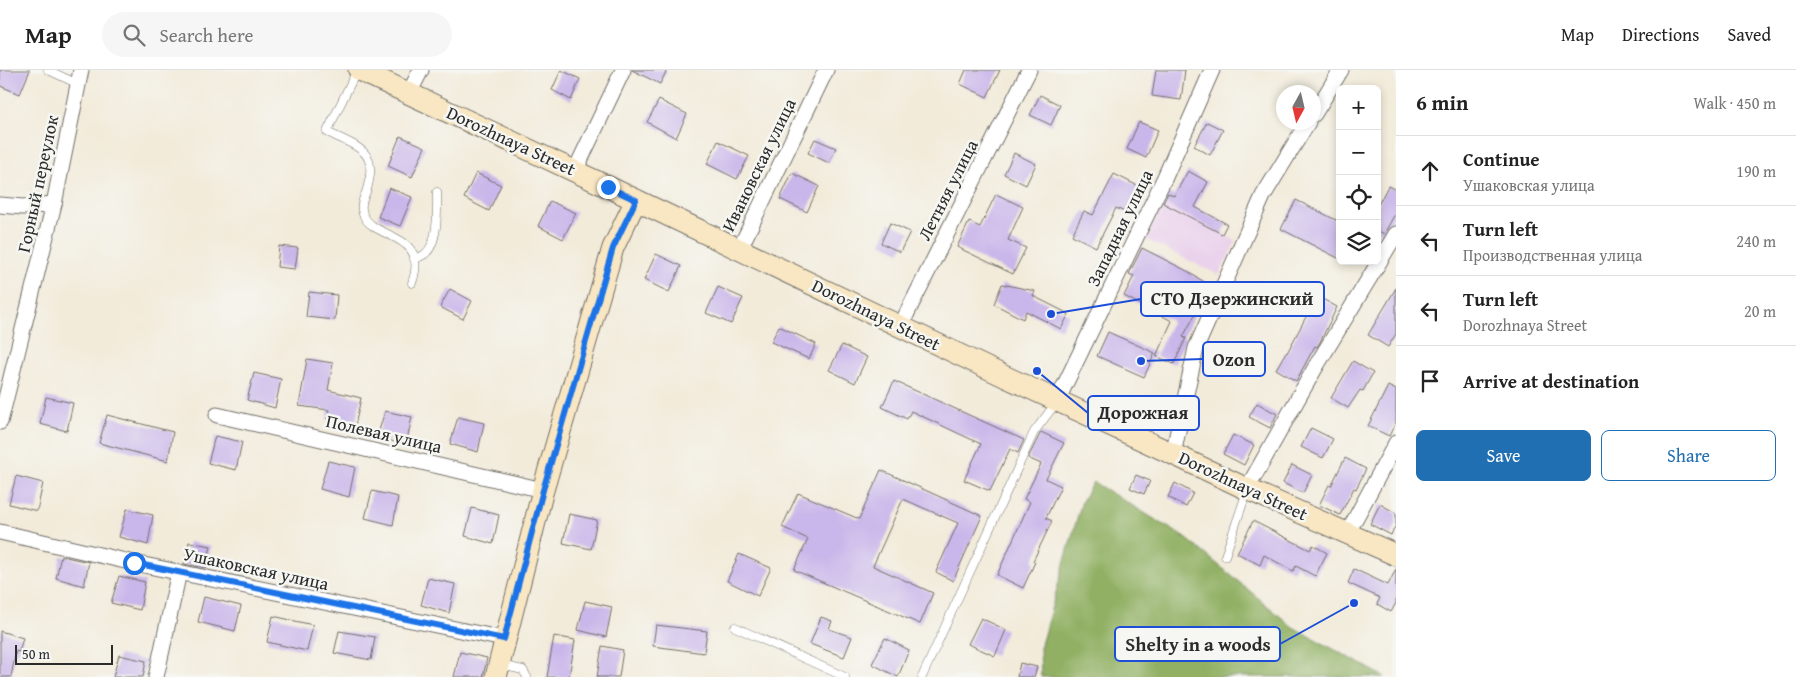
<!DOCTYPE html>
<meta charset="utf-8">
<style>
body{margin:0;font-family:"Gentium Book Plus",serif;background:#f6f6f6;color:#222}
.controls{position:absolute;right:15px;top:15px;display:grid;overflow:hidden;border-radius:8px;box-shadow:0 2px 8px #0003}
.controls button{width:45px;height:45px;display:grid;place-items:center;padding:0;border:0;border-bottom:1px solid #e0e0e0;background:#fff;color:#222;font:25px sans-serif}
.compass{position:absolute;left:1276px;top:15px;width:45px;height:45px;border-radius:50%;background:#fff;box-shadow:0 2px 8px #0003;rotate:188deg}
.scale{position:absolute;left:15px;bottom:12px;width:98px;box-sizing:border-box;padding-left:5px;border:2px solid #2b2b2b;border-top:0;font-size:14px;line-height:18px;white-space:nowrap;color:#2b2b2b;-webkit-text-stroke:4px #f6f6f2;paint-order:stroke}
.stop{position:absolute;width:15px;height:15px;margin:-11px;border:4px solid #1a73e8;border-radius:50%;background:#fff}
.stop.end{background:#1a73e8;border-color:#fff;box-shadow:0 1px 5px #0008}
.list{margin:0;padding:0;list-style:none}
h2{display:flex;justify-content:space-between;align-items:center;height:65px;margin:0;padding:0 20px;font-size:21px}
h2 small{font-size:16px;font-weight:400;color:#767676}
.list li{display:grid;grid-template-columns:32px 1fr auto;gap:15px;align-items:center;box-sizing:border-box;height:70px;padding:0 20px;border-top:1px solid #e0e0e0}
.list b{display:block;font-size:19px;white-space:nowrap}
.list p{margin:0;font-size:16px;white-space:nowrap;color:#767676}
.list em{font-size:16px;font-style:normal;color:#767676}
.actions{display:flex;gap:10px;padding:15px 20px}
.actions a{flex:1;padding:11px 0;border:1px solid #1f6fb2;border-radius:8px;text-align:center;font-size:18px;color:#1f6fb2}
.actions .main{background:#1f6fb2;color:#fff}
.icon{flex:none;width:28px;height:28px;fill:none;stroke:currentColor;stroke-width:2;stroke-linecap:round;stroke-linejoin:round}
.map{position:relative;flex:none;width:1396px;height:607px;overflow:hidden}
header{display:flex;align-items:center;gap:30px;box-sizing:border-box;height:70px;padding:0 25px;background:#fff;border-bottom:1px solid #e0e0e0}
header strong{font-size:24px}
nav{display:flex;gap:28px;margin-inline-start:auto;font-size:18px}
.search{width:350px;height:45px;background:#f6f6f6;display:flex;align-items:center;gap:12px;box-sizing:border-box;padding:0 18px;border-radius:28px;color:#767676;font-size:19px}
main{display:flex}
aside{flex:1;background:#fff}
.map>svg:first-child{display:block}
.built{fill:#ead1ec}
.forest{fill:#91b063;stroke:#5e6e47}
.building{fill:#c9b6ea}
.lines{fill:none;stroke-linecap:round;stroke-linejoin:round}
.lane-casing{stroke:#716e68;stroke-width:9}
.street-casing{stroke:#716e68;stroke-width:17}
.secondary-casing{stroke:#716e68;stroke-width:23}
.lane{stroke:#fff;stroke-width:8}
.street{stroke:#fff;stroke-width:15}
.secondary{stroke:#f9e7c3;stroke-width:21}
.route{stroke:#1a73e8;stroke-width:6}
.labels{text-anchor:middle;stroke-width:5;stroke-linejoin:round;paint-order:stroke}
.street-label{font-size:18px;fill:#2b2b2b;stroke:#f6f6f2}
.leader{fill:none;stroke:#1d4ed8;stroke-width:2}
.callout-dot{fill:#1d4ed8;stroke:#f6f6f2;stroke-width:2}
.callout{fill:#f6f6f2;stroke:#1d4ed8;stroke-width:2}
.callout-label{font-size:19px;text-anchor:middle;font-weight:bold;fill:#2b2b2b}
</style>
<header>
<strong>Map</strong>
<div class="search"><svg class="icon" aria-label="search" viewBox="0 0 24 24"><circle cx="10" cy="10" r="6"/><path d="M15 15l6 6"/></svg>Search here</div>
<nav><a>Map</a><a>Directions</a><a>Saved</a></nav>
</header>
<main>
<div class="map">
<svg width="1396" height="607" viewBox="0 0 1396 607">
<rect width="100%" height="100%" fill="#f6f6f2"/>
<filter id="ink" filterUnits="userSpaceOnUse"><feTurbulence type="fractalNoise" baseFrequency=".02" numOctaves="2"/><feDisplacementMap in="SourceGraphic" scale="10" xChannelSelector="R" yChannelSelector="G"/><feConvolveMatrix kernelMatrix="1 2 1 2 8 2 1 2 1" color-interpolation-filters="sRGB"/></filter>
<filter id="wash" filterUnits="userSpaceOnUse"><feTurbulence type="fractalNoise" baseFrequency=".0096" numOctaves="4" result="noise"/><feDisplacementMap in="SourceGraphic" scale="20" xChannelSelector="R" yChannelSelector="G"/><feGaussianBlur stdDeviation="1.12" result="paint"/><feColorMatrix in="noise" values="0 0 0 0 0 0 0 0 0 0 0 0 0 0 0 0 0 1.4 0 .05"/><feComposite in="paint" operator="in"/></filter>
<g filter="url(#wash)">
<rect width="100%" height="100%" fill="#f2ebda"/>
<path class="built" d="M1163,133L1236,171L1219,205L1145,169Z"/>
<path class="forest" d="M1093,412L1186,468L1293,557L1385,607H1041L1040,578L1082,431Z"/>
<g id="blocks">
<g class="building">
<path d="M0,0H30L20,24L0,16Z"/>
<path d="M561,0L580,9L571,30L552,20Z"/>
<path d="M632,0H667L660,14Z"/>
<path d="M966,0H1000L987,27L960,14Z"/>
<path d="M1156,0H1185L1181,30L1152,26Z"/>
<path d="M1040,25L1060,35L1051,55L1030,45Z"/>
<path d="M659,30L687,44L676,68L647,52Z"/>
<path d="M1139,52L1158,60L1146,88L1127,79Z"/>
<path d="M1207,52L1223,60L1210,85L1194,76Z"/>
<path d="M400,66L425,77L412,107L388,96Z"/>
<path d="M815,69L836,78L829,93L808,83Z"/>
<path d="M718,71L749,86L737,109L707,94Z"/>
<path d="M1014,83L1036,94L1026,115L1004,104Z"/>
<path d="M1188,101L1208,112L1195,137L1227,154L1222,164L1163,133L1168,123L1174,126Z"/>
<path d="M476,103L501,115L489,141L464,128Z"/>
<path d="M792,103L819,116L807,142L780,129Z"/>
<path d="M1114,104L1140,117L1127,143L1116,138L1096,177L1072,165L1084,141L1093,145Z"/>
<path d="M1388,116L1396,120V142L1384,164L1377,160V137Z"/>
<path d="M389,118L412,127L400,156L378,147Z"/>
<path d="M996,124L1023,137L1008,170L1026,178L1013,204L957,177L969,152L980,157Z"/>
<path d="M1296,130L1340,152V189L1281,159Z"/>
<path d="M550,131L576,143L563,169L538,156Z"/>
<path d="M890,153L910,162L900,182L881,173Z"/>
<path d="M279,176L298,178L295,199L277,197Z"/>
<path d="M1142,178L1191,203V204L1213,217L1199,242L1197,241L1183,267L1186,268L1174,294L1156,286L1172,251L1124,226L1134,206L1129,204Z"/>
<path d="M656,184L681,196L669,222L644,210Z"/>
<path d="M1002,214L1035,221L1033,226L1069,244L1061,259L1026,241L1023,249L994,234Z"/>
<path d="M718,217L743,228L731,254L706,243Z"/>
<path d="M1396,218V264L1388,277L1368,265Z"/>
<path d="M450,219L472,231L463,249L440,237Z"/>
<path d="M309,222L337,225L335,250L306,247Z"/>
<path d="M1317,226L1337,237L1320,272L1317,277L1315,276L1296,311L1276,299L1286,282L1287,283Z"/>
<path d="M779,256L816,274L809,289L771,272Z"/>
<path d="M1108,262L1155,283L1144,307L1097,286Z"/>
<path d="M842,275L867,287L855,313L829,300Z"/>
<path d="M307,289L333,293L328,320L361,328L355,356L327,349L329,340L299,336Z"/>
<path d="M1353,291L1373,303L1363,321L1360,320L1348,338L1331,328Z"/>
<path d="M254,303L281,309L275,338L247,330Z"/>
<path d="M894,311L1024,370L1018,383L1010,379L990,421L964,410L981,374L911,341L907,349L882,337Z"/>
<path d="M1388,316L1396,320V352L1389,366L1368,356Z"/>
<path d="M46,327L73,333L67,361L40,354Z"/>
<path d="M1257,333L1277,344L1270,358L1249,347Z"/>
<path d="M385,341L412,347L406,375L377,367Z"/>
<path d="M107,345L173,362L168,391L99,373Z"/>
<path d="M458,347L484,353L478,382L450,374Z"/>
<path d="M1311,358L1333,369L1323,388L1301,377Z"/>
<path d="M1041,362L1064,373L1046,409L1061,416L1046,448L1052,451L1033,491L1035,492L1023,518L997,505L1030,432L1024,429L1041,394L1028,388Z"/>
<path d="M1233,365L1254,375L1244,395L1223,384Z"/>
<path d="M215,366L242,372L236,400L208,393Z"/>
<path d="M1345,388L1366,399L1356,419L1354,418L1340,445L1319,435L1329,415L1331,416Z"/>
<path d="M328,391L355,397L349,427L320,419Z"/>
<path d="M1292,395L1312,405L1303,423L1283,413Z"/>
<path d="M881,400L982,446L953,511L936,502L958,453L903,429L873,496L933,523L920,554L794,500L808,469L782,457L798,423L859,449Z"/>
<path d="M1136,405L1150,411L1144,424L1130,418Z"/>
<path d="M16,406L43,413L37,441L9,434Z"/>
<path d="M1175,413L1193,423L1186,437L1168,427Z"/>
<path d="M372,421L398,427L393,455L365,448Z"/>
<path d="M1380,434L1396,443V455L1391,465L1370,454Z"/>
<path d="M472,438L499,445L493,474L465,466Z"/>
<path d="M127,439L153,445L148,475L119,467Z"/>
<path d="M569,444L597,450L591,479L563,473Z"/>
<path d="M1253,451L1310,480L1313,475L1327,483L1315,506L1296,496L1293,501L1264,485L1260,495L1237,483Z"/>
<path d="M189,472L211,476L206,498L184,494Z"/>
<path d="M739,484L771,498L758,526L727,511Z"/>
<path d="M61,486L89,492L84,516L56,508Z"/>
<path d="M1354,499L1388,515L1396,499V533L1391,542L1377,534L1380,528L1348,513Z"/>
<path d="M119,506L145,512L140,540L111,533Z"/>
<path d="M428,508L455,514L449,543L421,535Z"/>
<path d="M204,527L241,536L235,561L198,552Z"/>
<path d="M585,531L612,537L606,567L578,560Z"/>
<path d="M273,546L313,555L307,581L267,572Z"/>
<path d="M821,547L832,551L829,559L852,567L844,587L810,574Z"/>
<path d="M981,548L1006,560L995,586L968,574Z"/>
<path d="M656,555L707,561L704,583L653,576Z"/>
<path d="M0,561L23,568L19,582L16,581L11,607H0Z"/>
<path d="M339,561L375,567L371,590L334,583Z"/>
<path d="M554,566L575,570L569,607H547Z"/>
<path d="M885,568L909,580L898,607L872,594Z"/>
<path d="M602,576L623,580L619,607H597Z"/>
<path d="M460,582L487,588L483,607H454Z"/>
<path d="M119,585L146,591L143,607H113Z"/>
<path d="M1020,593L1037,597L1034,607H1017Z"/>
</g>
</g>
</g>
<g filter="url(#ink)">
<use href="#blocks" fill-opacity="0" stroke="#716e68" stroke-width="1"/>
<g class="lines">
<defs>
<g id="lane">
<path d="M48,0L78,14"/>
<path d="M357,0L327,62C359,78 380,80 366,122C363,129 360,136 363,144C373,171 430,161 412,213"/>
<path d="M414,189C418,188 422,186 425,184C439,173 437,138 437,122"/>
<path d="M1225,486L1247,421"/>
<path d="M735,557L845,607"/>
<path d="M500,595L523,600L527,607"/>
<path d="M922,607L1034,362L1056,333"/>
</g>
<g id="street">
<path d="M409,23L421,0"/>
<path d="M1314,44L1341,0"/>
<path d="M575,101L623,0"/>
<path d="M0,135L23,137L54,134"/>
<path d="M739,180L826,0"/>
<path d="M900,257L1029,0"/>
<path d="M1057,331L1165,107L1212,0"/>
<path d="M217,345L543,420"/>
<path d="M0,352L54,134L81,0"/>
<path d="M1173,384L1196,278L1263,126L1308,52"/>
<path d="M1247,419L1315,298L1396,164"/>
<path d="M0,462L134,493L504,569"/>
<path d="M1347,464L1396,373"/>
<path d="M156,607L179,502"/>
</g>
<g id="secondary">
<path d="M359,0L636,130L1006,307L1173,384L1247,419L1396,485"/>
<path d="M496,607L543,420L613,178L636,130"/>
</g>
</defs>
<use href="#lane" class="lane-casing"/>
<use href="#street" class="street-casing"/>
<use href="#secondary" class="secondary-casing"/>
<use href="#lane" class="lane"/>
<use href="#street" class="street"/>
<use href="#secondary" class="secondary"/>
</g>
</g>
<g class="lines" filter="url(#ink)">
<path class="route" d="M134,493L504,569L543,420L613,178L636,130L608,117"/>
</g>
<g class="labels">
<g class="street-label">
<text transform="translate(511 71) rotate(25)" y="6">Dorozhnaya Street</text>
<text transform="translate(759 95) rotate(-64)" y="6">Ивановская улица</text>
<text transform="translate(38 114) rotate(-78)" y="6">Горный переулок</text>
<text transform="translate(948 120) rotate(-63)" y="6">Летняя улица</text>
<text transform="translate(1120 158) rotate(-64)" y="6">Западная улица</text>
<text transform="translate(876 245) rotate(26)" y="6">Dorozhnaya Street</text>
<text transform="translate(384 364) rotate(13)" y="6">Полевая улица</text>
<text transform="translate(1243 416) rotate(25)" y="6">Dorozhnaya Street</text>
<text transform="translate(256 499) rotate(12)" y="6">Ушаковская улица</text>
</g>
</g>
<path class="leader" d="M1051 244L1141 229M1141 291L1203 289M1037 301L1088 343M1354 533L1280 574"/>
<g class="callout-dot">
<circle cx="1051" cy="244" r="5"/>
<circle cx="1141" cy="291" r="5"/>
<circle cx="1037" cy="301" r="5"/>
<circle cx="1354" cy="533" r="5"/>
</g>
<g class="callout">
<rect x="1141" y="212" width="183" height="34" rx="5"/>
<rect x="1203" y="272" width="62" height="34" rx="5"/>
<rect x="1088" y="326" width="111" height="34" rx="5"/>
<rect x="1115" y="557" width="165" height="34" rx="5"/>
</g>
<g class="callout-label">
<text x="1232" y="235">СТО Дзержинский</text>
<text x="1234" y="296">Ozon</text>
<text x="1143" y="349">Дорожная</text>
<text x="1198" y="581">Shelty in a woods</text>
</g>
</svg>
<div class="controls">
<button>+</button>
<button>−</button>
<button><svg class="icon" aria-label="locate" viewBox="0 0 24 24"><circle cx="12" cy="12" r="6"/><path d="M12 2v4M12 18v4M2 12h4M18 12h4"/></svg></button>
<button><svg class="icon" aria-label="layers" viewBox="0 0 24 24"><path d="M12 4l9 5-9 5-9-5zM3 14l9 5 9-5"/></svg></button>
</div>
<svg class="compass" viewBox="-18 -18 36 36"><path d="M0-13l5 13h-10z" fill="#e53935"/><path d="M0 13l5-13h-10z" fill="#767676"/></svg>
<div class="scale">50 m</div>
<div class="stop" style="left:134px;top:493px"></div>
<div class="stop end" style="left:608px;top:117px"></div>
</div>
<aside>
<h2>6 min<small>Walk · 450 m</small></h2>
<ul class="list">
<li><svg class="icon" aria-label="ahead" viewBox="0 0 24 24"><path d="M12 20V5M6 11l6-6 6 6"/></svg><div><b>Continue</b><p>Ушаковская улица</p></div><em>190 m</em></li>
<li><svg class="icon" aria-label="left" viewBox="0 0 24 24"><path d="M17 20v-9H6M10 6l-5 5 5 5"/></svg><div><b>Turn left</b><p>Производственная улица</p></div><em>240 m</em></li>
<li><svg class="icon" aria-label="left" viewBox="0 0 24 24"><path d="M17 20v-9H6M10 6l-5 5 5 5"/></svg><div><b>Turn left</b><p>Dorozhnaya Street</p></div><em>20 m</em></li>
<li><svg class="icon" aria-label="arrive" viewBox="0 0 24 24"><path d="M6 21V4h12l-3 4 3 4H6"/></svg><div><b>Arrive at destination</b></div></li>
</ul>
<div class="actions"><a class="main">Save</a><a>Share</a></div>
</aside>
</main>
